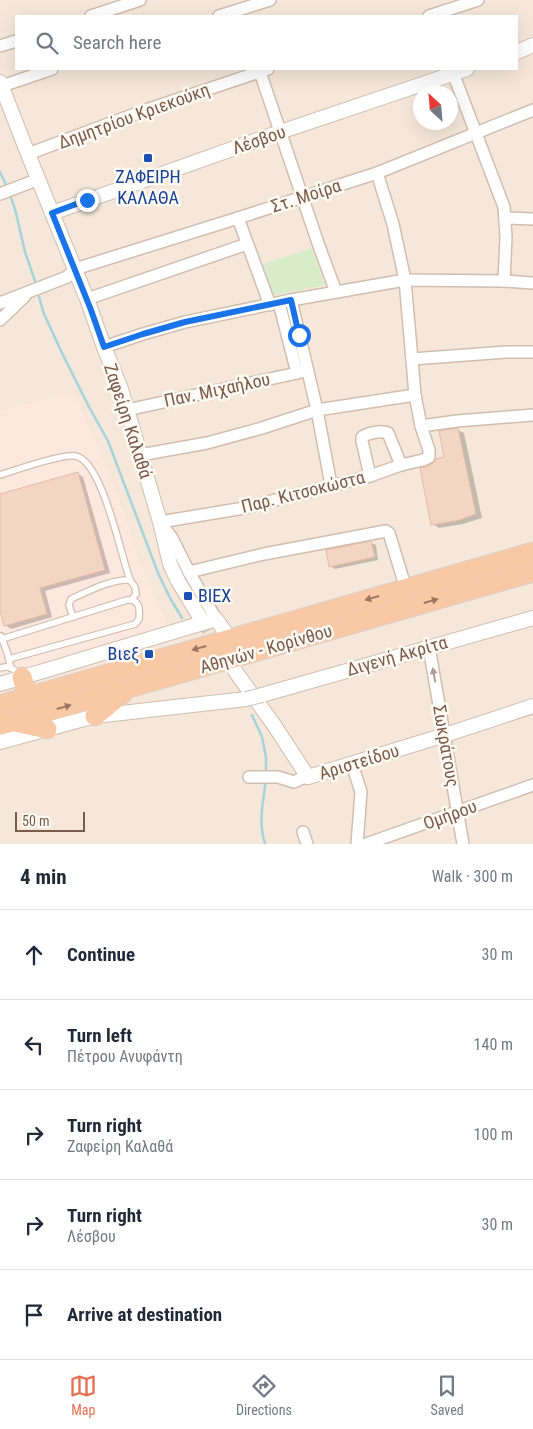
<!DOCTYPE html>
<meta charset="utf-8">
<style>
body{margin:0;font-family:"Roboto Condensed",sans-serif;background:#f2f2f3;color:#1f2937}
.compass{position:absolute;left:413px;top:85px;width:45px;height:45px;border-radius:50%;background:#fff;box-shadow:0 5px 20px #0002;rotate:334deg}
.scale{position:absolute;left:15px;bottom:12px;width:70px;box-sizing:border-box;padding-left:5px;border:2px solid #7a5c4d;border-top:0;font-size:14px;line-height:18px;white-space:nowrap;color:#7a5c4d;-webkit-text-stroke:4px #fffaf3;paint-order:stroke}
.stop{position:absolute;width:15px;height:15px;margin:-11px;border:4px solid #1a73e8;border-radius:50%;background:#fff}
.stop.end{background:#1a73e8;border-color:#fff;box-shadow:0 1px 5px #0008}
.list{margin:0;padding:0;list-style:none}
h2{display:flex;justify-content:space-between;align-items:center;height:65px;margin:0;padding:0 20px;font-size:21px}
h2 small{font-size:16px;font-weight:400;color:#747a83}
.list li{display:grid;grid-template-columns:32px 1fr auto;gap:15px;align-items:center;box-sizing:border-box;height:90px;padding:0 20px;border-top:1px solid #e0e1e3}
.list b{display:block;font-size:19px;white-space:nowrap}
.list p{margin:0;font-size:16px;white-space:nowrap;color:#747a83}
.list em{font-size:16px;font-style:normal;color:#747a83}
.icon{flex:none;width:28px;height:28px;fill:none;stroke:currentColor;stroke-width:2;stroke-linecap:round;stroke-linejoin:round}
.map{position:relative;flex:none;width:533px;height:844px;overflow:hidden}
.search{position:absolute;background:#fff;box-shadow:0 5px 20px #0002;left:15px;right:15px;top:15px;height:55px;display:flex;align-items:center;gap:12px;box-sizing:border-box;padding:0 18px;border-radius:0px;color:#747a83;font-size:19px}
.sheet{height:515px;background:#fff}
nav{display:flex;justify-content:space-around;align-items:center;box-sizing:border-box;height:70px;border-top:1px solid #e0e1e3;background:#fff;font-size:14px;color:#747a83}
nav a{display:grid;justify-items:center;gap:2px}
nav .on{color:#e76f51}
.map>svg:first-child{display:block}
.residential{fill:#f5e8da;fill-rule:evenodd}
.commercial{fill:#fde8e0}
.green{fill:#d8ecc9}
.shadow{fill:#0003}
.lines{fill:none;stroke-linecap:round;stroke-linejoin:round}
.stream{stroke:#a5d3da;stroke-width:2.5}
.building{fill:#f3d5c3;stroke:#e6bba3}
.tertiary-tunnel{stroke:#dcd0c4;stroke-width:14;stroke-dasharray:14 7;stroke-linecap:butt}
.service-casing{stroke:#d1beb0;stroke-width:8}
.minor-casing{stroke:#d1beb0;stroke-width:14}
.tertiary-casing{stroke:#d1beb0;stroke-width:16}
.trunk-casing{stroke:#dad1cd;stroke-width:21}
.service{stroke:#fff;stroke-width:5.5}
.minor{stroke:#fff;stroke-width:11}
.tertiary{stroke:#fff;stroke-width:14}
.trunk{stroke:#f9c8a4;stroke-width:19}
.tertiary-bridge-casing{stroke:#d1beb0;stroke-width:16;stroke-linecap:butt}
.tertiary-bridge{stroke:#fff;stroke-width:14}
.oneway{fill:#9a7763}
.oneway2{fill:#af9d94}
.route{stroke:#1a73e8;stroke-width:6}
.transit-dot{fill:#1a4fb4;stroke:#fffaf3;stroke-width:2}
.labels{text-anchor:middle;stroke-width:5;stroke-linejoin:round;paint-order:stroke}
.street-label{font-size:18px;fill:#7a5c4d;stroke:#fffaf3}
.transit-label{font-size:18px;fill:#164399;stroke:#fffaf3}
</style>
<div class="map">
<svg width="533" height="844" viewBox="0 0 533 844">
<rect width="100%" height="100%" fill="#fdf6ec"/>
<path class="residential" d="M0,0H533V844H0ZM16,16H517V69H16ZM420,92H450V122H420Z"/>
<path class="commercial" d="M73,392L106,466L123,511L137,555L152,591L170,630L0,678V411Z"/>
<path class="green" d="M312,248L325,285L270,296L261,265Z"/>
<g class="shadow">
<path d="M458,430L464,433L482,518L463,524L439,528L433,524V465L445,458Z"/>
<path d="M77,473L83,477L110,573L45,591L52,617L11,629L5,625L0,606V495Z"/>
<path d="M371,543L376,545L378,560L335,569L330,566Z"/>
</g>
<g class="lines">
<g class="stream">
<path d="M0,172L6,185"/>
<path d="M11,198L15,209L25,252L36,284"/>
<path d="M39,297L44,314L62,353L89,407L108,441L158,573L170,598L182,618"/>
<path d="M252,715L262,737L266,757V774"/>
<path d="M265,844C258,822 263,802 266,780"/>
</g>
</g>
<g class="building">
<path d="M458,428L476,514L456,521L431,525L420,468L426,467L433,463L436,459L444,457L439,431Z"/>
<path d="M78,472L105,570L40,588L47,614L4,626L0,611V494Z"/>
<path d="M371,541L375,557L329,567L326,550Z"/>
</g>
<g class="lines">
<path class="tertiary-tunnel" d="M201,619L221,649"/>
<defs>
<g id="service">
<path d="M0,475C16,470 61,454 75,456C102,459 121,556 130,580"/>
<path d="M73,617L69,605L71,599C89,591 111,579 130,580L135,587L136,594L132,599"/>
<path d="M1,636L7,652L11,668"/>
<path d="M2,639L127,600C140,599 140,609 139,619L135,624L9,659"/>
<path d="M0,668C10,665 14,669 21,676"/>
</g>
<g id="minor">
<path d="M91,16L140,0"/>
<path d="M219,16L270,0"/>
<path d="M429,16L478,0"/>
<path d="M0,46L16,41"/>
<path d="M259,69L319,246L336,292"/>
<path d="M453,73L504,207L506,237L504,281"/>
<path d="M2,86L52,69"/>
<path d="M28,154L143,111L268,69"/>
<path d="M0,194L39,179"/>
<path d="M238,218L270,305"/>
<path d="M506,218L533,219"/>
<path d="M87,299L247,244"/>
<path d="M291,300L317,410L331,485"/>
<path d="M0,303L67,277L75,269L238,218L377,173L533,110"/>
<path d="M279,303L297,373"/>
<path d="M0,320L25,296"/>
<path d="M104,347L143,334L185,322L291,300L405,280L504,281L533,283"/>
<path d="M412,359L506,352H533"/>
<path d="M127,410L297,373L307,370"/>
<path d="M421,426L457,421L533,415"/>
<path d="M140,455L207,443L262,428L317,410L415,395"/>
<path d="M370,476L362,441V437C368,433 381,430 388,433L401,465"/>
<path d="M189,572L264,554L386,531L389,533L406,589"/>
<path d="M216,619L189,572L172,538L160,522L244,508L370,476L401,465L423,460L429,457V450L421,426L415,395L405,280L393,224L377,173"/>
<path d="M429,647L463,844"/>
<path d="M352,764L361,792L357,844"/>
<path d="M249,777H278L294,782L300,779L308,777"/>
<path d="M303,832L307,844"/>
<path d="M366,844L533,785"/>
</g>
<g id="tertiary">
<path d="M517,52L533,45"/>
<path d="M0,82L28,154L87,299L104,347L121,389L160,522L170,564L178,581L201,619"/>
<path d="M52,213L280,132L467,69"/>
<path d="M235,671L274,725L308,777L445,735L533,706"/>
<path d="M0,684L216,619L230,639"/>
<path d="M262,695L533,618"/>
<path d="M0,742L95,716L246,699"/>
</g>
<g id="trunk">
<path d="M22,677L28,697"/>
<path d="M0,705L533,552"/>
<path d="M95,716L123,693"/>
<path d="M15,722L47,729"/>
<path d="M0,725L533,572"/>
</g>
</defs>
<use href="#service" class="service-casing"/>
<use href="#minor" class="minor-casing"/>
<use href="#tertiary" class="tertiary-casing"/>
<use href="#trunk" class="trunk-casing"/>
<use href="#service" class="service"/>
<use href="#minor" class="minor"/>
<use href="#tertiary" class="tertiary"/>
<use href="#trunk" class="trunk"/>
<defs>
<path id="tertiary-bridge" d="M246,699L262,695"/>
</defs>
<use href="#tertiary-bridge" class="tertiary-bridge-casing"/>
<use href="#tertiary-bridge" class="tertiary-bridge"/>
</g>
<defs><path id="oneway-solid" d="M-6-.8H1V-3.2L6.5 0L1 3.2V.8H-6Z" transform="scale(1.25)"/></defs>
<g class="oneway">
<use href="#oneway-solid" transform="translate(372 598) rotate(164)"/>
<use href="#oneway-solid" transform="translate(431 601) rotate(-16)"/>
<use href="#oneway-solid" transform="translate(199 648) rotate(164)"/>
<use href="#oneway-solid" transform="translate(64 707) rotate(-16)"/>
</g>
<use class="oneway2" href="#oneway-solid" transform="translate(434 675) rotate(-100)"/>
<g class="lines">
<path class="route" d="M87,200L52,213L91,310L104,347L143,334L185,322L291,300L299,335"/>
</g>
<g class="transit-dot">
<rect x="143" y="153" width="10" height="10" rx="2.5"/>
<rect x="183" y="591" width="10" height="10" rx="2.5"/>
<rect x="144" y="649" width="10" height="10" rx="2.5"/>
</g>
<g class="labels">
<g class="street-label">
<text transform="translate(134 116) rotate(-20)" y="6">Δημητρίου Κριεκούκη</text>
<text transform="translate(259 140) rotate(-19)" y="6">Λέσβου</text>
<text transform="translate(306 196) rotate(-18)" y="6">Στ. Μοίρα</text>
<text transform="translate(217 390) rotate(-12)" y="6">Παν. Μιχαήλου</text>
<text transform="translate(128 421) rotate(72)" y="6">Ζαφείρη Καλαθά</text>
<text transform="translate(303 492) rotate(-14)" y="6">Παρ. Κιτσοκώστα</text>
<text transform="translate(266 649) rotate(-16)" y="6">Αθηνών - Κορίνθου</text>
<text transform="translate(397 656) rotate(-16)" y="6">Διγενή Ακρίτα</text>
<text transform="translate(446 746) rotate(80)" y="6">Σωκράτους</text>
<text transform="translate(359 762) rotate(-17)" y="6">Αριστείδου</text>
<text transform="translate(450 815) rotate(-20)" y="6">Ομήρου</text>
</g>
<g class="transit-label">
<text x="148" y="183">ΖΑΦΕΙΡΗ<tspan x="148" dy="21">ΚΑΛΑΘΑ</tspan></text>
<text x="198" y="602" text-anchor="start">ΒΙΕΧ</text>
<text x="139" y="660" text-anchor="end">Βιεξ</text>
</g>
</g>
</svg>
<svg class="compass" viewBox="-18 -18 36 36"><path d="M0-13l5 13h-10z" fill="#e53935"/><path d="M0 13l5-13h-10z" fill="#747a83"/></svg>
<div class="scale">50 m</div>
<div class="stop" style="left:299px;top:335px"></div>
<div class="stop end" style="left:87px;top:200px"></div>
<div class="search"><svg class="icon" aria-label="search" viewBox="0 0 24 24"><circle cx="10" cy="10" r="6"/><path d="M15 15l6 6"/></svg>Search here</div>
</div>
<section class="sheet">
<h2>4 min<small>Walk · 300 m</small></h2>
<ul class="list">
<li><svg class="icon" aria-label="ahead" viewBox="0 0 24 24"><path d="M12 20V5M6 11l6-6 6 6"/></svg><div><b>Continue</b></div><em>30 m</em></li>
<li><svg class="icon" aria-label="left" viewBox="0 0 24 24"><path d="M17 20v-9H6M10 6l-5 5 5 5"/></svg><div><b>Turn left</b><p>Πέτρου Ανυφάντη</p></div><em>140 m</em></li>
<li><svg class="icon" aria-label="right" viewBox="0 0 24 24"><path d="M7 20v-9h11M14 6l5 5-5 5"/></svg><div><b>Turn right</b><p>Ζαφείρη Καλαθά</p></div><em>100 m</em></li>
<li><svg class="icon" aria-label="right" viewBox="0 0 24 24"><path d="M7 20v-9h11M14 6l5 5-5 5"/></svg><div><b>Turn right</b><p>Λέσβου</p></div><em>30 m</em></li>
<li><svg class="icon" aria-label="arrive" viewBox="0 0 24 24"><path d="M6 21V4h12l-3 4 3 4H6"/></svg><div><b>Arrive at destination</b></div></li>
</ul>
</section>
<nav>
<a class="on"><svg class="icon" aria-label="map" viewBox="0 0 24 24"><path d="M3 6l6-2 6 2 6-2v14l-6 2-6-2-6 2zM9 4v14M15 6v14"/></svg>Map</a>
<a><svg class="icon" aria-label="directions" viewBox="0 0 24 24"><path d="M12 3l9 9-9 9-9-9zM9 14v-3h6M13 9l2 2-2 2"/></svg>Directions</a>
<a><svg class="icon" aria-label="saved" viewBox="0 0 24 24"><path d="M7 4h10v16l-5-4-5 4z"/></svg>Saved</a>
</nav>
